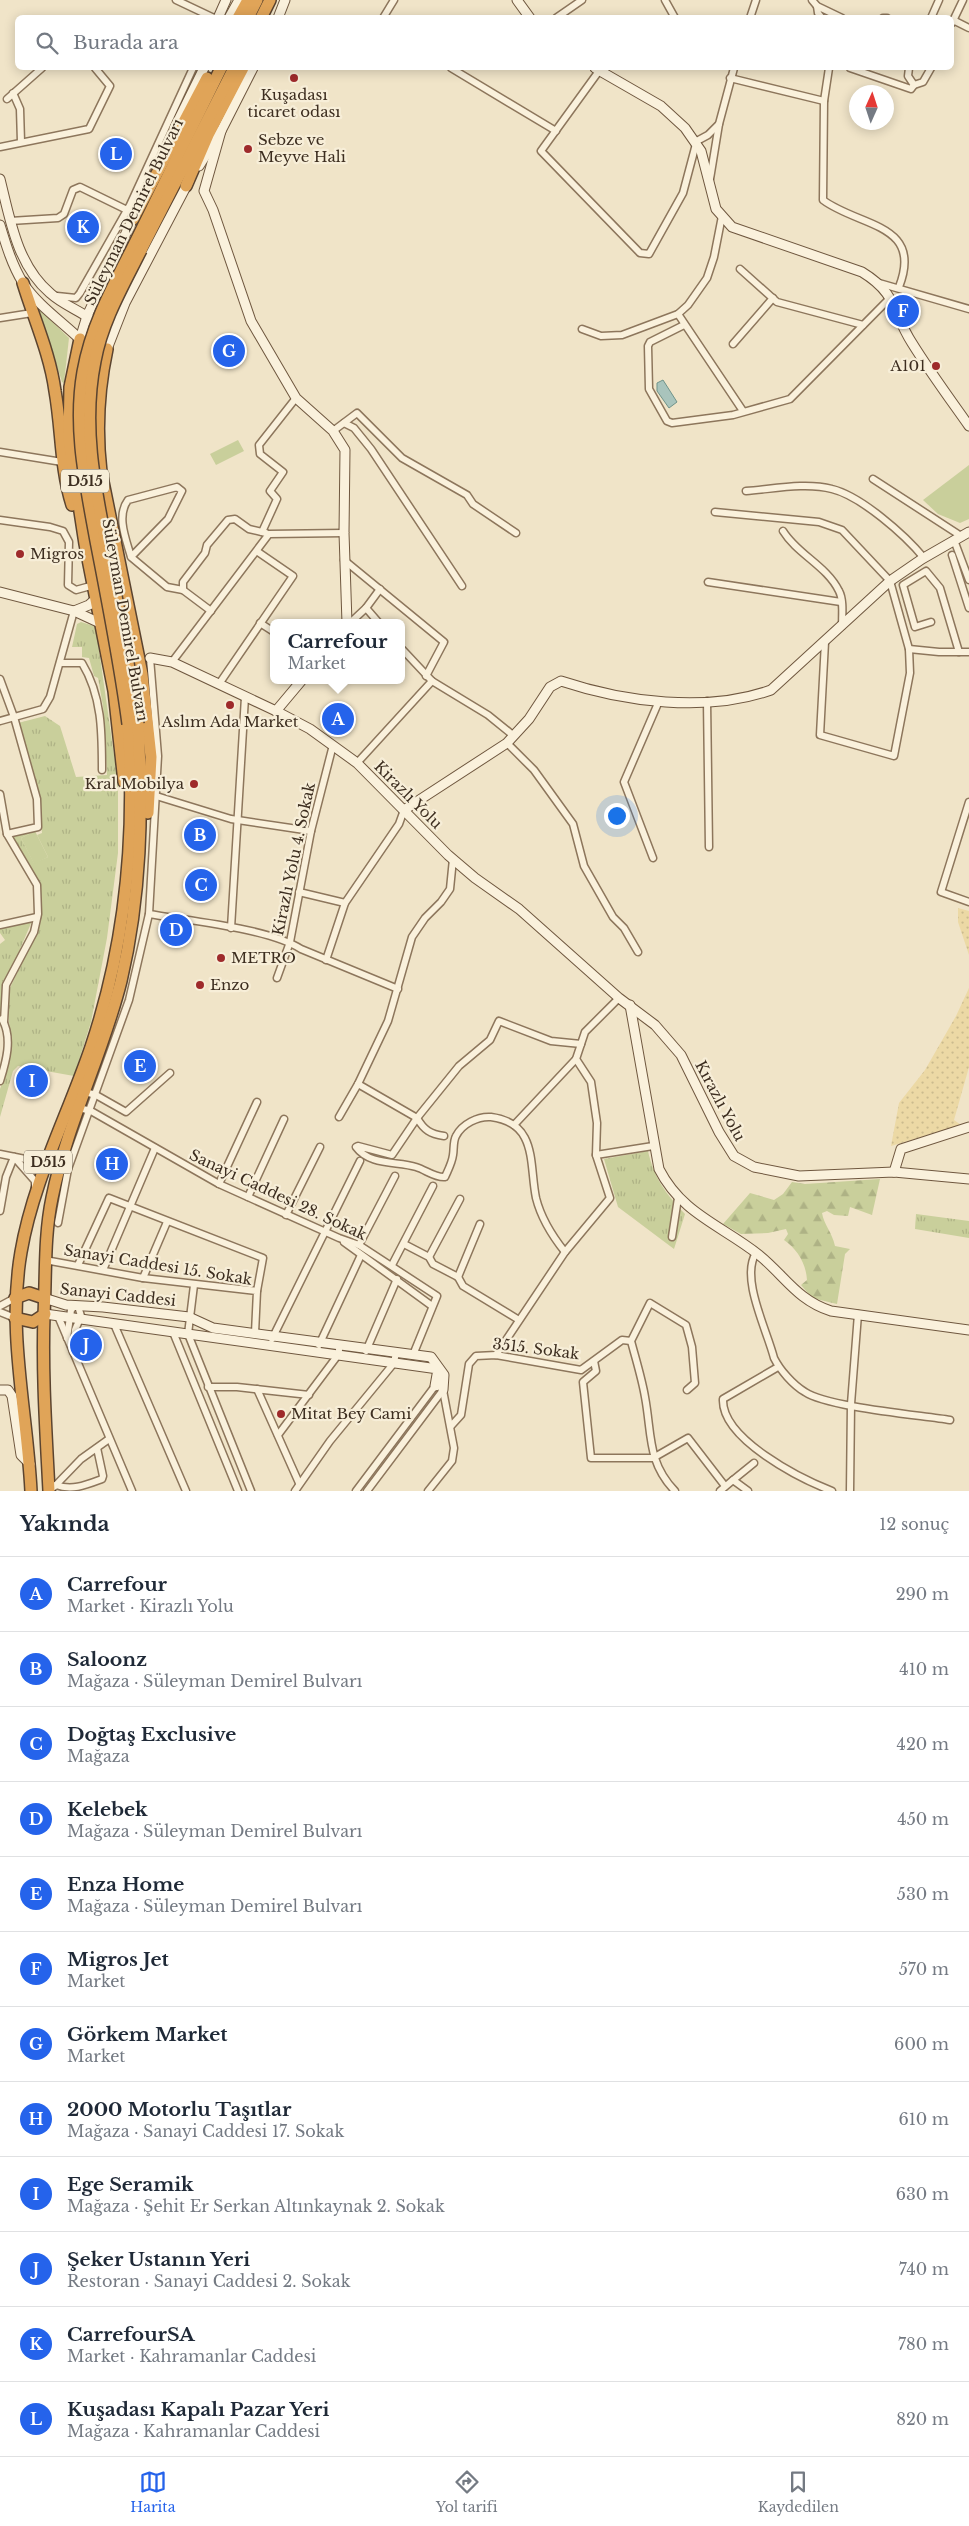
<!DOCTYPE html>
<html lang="tr">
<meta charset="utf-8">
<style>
body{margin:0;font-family:"Libre Baskerville",serif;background:#f6f6f7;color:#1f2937}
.compass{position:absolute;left:849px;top:85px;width:45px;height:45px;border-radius:50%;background:#fff;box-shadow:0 2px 12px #0003;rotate:3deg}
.you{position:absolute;left:616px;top:815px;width:18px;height:18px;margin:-12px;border:4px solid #fff;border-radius:50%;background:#1a73e8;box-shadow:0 0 0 8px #1a73e833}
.badge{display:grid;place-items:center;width:32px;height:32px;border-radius:50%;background:#2563eb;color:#fff;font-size:16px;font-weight:700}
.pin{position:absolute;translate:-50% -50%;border:2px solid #fff;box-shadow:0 1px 5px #0006}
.popup{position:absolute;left:270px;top:619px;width:135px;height:65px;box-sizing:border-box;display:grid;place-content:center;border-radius:8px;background:#fff;filter:drop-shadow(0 1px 4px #0005);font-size:16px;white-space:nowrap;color:#747a83}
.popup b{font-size:19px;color:#1f2937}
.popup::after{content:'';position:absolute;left:50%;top:100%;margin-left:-10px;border:10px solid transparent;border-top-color:#fff}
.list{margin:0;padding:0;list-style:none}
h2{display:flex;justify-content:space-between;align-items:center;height:65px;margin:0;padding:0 20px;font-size:21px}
h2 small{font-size:16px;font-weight:400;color:#747a83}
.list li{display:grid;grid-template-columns:32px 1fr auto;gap:15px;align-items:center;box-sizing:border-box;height:75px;padding:0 20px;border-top:1px solid #e0e1e3}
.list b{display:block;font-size:19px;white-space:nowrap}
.list p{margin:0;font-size:16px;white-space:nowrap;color:#747a83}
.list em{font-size:16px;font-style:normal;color:#747a83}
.icon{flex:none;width:28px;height:28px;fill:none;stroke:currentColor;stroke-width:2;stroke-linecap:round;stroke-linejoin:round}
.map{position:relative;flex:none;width:969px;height:1491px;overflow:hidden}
.search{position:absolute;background:#fff;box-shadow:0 2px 12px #0003;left:15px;right:15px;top:15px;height:55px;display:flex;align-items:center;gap:12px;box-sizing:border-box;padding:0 18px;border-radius:8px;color:#747a83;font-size:19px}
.sheet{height:965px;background:#fff}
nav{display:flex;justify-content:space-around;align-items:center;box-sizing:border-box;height:70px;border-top:1px solid #e0e1e3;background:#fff;font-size:14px;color:#747a83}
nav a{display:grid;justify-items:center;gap:2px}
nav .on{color:#2563eb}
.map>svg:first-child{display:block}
.grass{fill:url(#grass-tufts)}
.forest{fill:url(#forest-firs)}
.sand{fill:url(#sand-dots)}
.park{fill:#c9cf9b}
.water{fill:#a9c4bc;stroke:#6f938a}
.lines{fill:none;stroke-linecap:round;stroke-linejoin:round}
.street-casing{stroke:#8d765c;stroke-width:9}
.secondary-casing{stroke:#6f573f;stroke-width:11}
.highway-casing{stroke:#5b4430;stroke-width:14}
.street{stroke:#faf1dc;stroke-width:6}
.secondary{stroke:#faf1dc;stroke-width:9}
.highway{stroke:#e0a458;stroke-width:11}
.highway-bridge-casing{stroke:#5b4430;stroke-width:14;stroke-linecap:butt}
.highway-bridge{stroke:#e0a458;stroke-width:11}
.poi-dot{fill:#9e2a2b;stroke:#f7eed8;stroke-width:2}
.labels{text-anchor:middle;stroke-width:4.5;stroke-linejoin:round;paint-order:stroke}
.shield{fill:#f7eed8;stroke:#756857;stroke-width:1}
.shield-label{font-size:14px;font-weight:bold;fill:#3d2e20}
.poi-label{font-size:15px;fill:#3d2e20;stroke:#f7eed8;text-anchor:start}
.street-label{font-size:15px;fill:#3d2e20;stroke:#f7eed8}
</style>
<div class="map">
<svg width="969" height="1491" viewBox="0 0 969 1491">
<defs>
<pattern id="grass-tufts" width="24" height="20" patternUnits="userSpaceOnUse" patternTransform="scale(1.25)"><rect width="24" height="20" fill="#c9cf9b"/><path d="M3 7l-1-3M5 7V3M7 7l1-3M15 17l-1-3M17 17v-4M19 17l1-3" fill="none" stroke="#aeb285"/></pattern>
<pattern id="forest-firs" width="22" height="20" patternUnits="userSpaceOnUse" patternTransform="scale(1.25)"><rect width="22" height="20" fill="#c9cf9b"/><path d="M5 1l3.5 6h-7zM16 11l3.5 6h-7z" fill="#aeb285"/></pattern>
<pattern id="sand-dots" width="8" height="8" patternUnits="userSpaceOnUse" patternTransform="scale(1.25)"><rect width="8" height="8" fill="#ecd9a5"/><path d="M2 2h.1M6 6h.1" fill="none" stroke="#cbbb8e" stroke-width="1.8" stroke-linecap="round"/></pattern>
</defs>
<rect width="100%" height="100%" fill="#f0e4c8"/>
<g class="grass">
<path d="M81,622L94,626L96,629L118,783V853L107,938L91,1022L74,1076L18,1066L13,1071L0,1117V1089L5,1075L10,1035L7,994L37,932L39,886L34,872L12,835L35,831L21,838L34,863L48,857L37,835L42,833L39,801L18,723L45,716L60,726L76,777L107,775L103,706L98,678L94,676L89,658L82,657V647H72L77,624Z"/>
<path d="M32,921L3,989V1013L0,1010V944L5,940L0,933V928Z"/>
<path d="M648,1151C654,1178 666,1194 685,1214L674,1249L618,1207L604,1159Z"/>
<path d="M916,1214L969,1221V1238L915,1229Z"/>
</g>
<path class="forest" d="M880,1179L872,1215L850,1207L848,1216L834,1215L827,1211L822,1213C824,1225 832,1232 835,1246L850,1249L845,1254L837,1304L812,1298L801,1285L807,1280C806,1263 797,1249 784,1240L788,1234L786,1229L768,1233L741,1234L723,1224L750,1193L774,1200L783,1194L792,1182L805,1184Z"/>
<g class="sand">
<path d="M958,908L969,911V955L958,922Z"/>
<path d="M969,988V1067L954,1120L961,1125L891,1146L899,1103L925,1070L956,1016Z"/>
</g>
<g class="park">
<path d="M39,309L69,338L64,383L62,382Z"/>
<path d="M238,440L244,451L216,465L210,454Z"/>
<path d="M969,465V519L960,523L938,514L923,500Z"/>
<path d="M35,831L48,857L34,864L21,838Z"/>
</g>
<path class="water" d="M663,380L677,402L669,408L657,391V383Z"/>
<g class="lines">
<defs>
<g id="street">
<path d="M176,0L214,18"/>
<path d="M665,0L675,18"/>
<path d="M812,0L817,6L842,18"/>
<path d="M817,6L818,13L822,18"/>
<path d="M383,18L394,0"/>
<path d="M556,18L582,0"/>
<path d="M750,18L756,0"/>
<path d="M883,18H887"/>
<path d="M931,18L939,0"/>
<path d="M953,20L969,28"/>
<path d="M952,23L963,0"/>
<path d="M451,68L556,131"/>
<path d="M829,68L824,101L823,200C859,227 924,223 899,287"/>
<path d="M850,68L911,89L914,85L908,76L909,68"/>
<path d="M599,71L541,151L640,253L649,254L683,193L696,144"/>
<path d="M730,78L824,101"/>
<path d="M914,85L923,82L931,68"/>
<path d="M13,93L20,109L21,142"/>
<path d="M7,99L42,68"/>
<path d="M695,142L708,135L719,124"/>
<path d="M0,147L89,129L110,86L95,68"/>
<path d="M710,179L719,124L734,68"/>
<path d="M10,221L58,218L64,214L73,190L80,187L127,210"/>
<path d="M740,269L777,302L863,325"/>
<path d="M879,283L969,309"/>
<path d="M57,296L76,298L80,293L130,205L193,68"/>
<path d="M678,314L743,411"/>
<path d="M0,318L32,313"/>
<path d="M684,325L650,342L648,346L649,389L667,421L672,423L733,415L790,399L890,298"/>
<path d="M582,329L601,336L622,335L678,314L688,305L707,278L714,257L722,216"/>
<path d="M733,344L773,298"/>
<path d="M344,423L354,428L371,449L462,586"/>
<path d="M333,431L357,413L402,458L467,495L473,504L516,533"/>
<path d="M0,452L62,462"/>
<path d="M873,479L961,536"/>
<path d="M746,491C773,489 806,482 832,489C861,496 905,535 924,558"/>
<path d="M715,512L819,522L842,530L890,581L909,649L910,673L894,756L820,735L825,642"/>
<path d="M0,520L50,527L63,531L69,542L68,585L76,590L94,585"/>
<path d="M783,531C797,554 827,566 839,591C844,600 842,616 842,626"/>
<path d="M262,532L277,499L270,491L283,472L260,454L259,445L296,398"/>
<path d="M954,540L969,580"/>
<path d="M952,555L969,608"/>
<path d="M131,557C126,539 116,516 128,500L177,487L182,491L168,519L131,557L167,587L183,590L211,611"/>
<path d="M344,560L444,642L426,676"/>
<path d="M708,582L841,602"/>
<path d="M183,590V582L205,553L207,545L228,520L235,519L249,529L266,533"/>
<path d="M366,608L379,623"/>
<path d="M931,622L915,627L903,585L926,571L940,588L959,652"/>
<path d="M260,623L274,632"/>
<path d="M350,623L366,608L380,589"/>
<path d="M909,649L939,652H969"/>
<path d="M172,662L269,534L344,533"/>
<path d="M60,663H82C102,696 102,732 102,770"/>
<path d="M0,679L14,717L37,799L38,827L7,834"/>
<path d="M432,681L488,715L514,736"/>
<path d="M219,684L293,576L258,552"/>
<path d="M707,701L709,847"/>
<path d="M0,721L43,709L50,697L74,611"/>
<path d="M507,743L534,770L573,824L584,866L613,917L624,928L638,952"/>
<path d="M357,763L432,681L402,649"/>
<path d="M0,794L7,834L37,885L38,914L34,932L6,985L4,1022"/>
<path d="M153,795L231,819L311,831"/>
<path d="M969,802L941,892L969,902"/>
<path d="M653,858L624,782L659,701"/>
<path d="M299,892L345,903"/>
<path d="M149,914C189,921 268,928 301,949L398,989"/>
<path d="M0,925L37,917"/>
<path d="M231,928L245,697"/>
<path d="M326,960L345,903L399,824L404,810"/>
<path d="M277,978L290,942L311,831L333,745"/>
<path d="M0,1081C6,1062 13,1038 2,1019"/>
<path d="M358,1084L417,1118C424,1130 430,1134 444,1136"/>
<path d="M85,1092L96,1095L126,1112L170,1073"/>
<path d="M79,1108L91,1111L219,1184L339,1238L359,1245L437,1296L413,1355"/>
<path d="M339,1117L358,1084L388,1021L412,937L425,918L441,902L450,889L453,859"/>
<path d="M514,1125L576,1059"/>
<path d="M0,1154L30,1160L49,1157"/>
<path d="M596,1155L653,1146"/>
<path d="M14,1157L35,1181V1188"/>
<path d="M219,1184L257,1102"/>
<path d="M248,1197L284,1119"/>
<path d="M0,1211L6,1177L14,1157"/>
<path d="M286,1215L320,1147"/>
<path d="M58,1223L68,1169L129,1000L149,914L158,756L150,658"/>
<path d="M672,1237L678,1198"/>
<path d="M344,1242L432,1306"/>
<path d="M404,1244L429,1257L433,1264L458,1277"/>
<path d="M359,1245L395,1176"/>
<path d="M565,1252C553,1237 541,1218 536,1198C529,1164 538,1123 491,1117C478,1116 462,1124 456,1136C453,1141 454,1150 453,1155C452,1163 448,1170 445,1177C435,1178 426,1170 416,1167C397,1161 370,1166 356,1147L358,1146L392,1155L417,1118L459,1066L490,1040L499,1021L551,1041L581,1044"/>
<path d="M756,1253C740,1278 767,1330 774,1358C780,1370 793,1385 805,1392C827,1407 919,1415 950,1420"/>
<path d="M429,1257L460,1199"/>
<path d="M45,1260L143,1278L257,1291L255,1333"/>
<path d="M78,1265L109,1198L263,1258L257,1291"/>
<path d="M392,1265L433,1186"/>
<path d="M103,1270L155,1148"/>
<path d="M458,1277L463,1286L519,1320"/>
<path d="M458,1277L480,1224"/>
<path d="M143,1278L167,1222"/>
<path d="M194,1285L188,1334L251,1491"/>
<path d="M0,1306L15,1298"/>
<path d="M0,1312L15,1318"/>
<path d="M58,1316L132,1491"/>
<path d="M114,1324L186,1491"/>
<path d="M173,1332L238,1491"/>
<path d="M67,1338L71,1310L75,1306"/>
<path d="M272,1339L360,1161"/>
<path d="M319,1345L361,1255"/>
<path d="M366,1351L397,1279"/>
<path d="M73,1352L75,1330L81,1316L78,1306"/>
<path d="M496,1355L565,1252L610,1198L596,1155L597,1123L591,1082L576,1059L585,1032L619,998"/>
<path d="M594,1361L596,1371L583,1382L591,1458H653L688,1438L725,1486"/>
<path d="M778,1367L723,1399C721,1439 801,1479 832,1491"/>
<path d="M208,1387H237L309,1395"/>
<path d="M257,1389L299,1483"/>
<path d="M451,1426L461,1415L469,1364L476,1356L496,1355L581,1370L622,1340L631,1341"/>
<path d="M278,1435L338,1355L340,1345"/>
<path d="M733,1480L754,1463"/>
<path d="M56,1485C72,1491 86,1485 102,1479L103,1476L97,1448"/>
<path d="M54,1487L81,1459L109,1439"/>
<path d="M295,1491L330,1441L394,1363L396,1352"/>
<path d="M356,1491L435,1386L437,1387"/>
<path d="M367,1491L443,1390"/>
<path d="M428,1491L452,1461L454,1448L443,1390"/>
<path d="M675,1491C647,1462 652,1434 645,1397C642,1379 636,1360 631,1341L650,1303L686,1325L692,1347L695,1383L687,1390"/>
<path d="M720,1491L733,1480L748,1491"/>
<path d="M850,1491L851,1404L858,1314"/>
</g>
<g id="secondary">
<path d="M517,0L530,18"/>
<path d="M218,18L226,0"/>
<path d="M229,18L239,0"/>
<path d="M278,18L285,0"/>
<path d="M595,68L661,106L685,128L701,151L716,209L732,227L862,272C898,294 892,312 912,343C930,372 950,399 969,426"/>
<path d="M175,127L204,68"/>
<path d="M221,131L204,191L213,210L251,321L296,398L333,431L345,450L344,533L347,623"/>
<path d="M199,166L221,131L253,68"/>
<path d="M0,179C10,219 17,265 50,293C63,305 79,310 92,320"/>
<path d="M0,225C6,245 12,265 23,283C38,306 64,323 84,343"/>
<path d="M80,339L87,316L135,214"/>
<path d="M103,350L107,349L125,303L189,181"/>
<path d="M0,592L74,611L102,624"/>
<path d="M74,611L89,605L97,598"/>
<path d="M150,658L172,662L276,711L310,729L357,763L448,855L475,878L519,909L619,998L655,1025L681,1055L719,1132L734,1156L754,1167L799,1176L894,1172L969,1179"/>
<path d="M276,711L302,680"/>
<path d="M404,810L507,743L529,719L550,687L561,681C624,702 707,713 771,690L890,581L922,559L969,532"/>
<path d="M630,1005L659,1169C682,1214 721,1225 759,1255C785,1276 797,1300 831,1311L969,1330"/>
<path d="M894,1172L901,1149L969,1127"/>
<path d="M44,1298L66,1305L103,1307L189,1317L213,1328L431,1357L444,1375L443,1390"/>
<path d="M45,1314L438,1369L435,1386"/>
<path d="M0,1390H8L12,1396L21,1455L30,1464"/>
</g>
<g id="highway">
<path d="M238,18L248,0"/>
<path d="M248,18L257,0"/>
<path d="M261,18L270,0"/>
<path d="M186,186L208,135L243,68"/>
<path d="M133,219L207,78"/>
<path d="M134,245L221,68"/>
<path d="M141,250L234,68"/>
<path d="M23,283C34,319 50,354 55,391C62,430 60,467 72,505"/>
<path d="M80,339L70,387L69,440L85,544L114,691L124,782"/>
<path d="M107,349C98,391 96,430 101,472L142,674L151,757L148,813"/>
<path d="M15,1298L29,1293L44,1298"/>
<path d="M15,1318L33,1322L45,1314"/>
<path d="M31,1491C27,1411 7,1332 21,1252C33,1181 68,1115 91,1047C126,943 136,833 128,724"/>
<path d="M49,1491C46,1432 42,1374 44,1315C46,1276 44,1236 52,1198C67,1123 103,1054 121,981C141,896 143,810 138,724"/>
</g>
</defs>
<use href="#street" class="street-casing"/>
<use href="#secondary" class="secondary-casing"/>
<use href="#highway" class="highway-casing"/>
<use href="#street" class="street"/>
<use href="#secondary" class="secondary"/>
<use href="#highway" class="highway"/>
<defs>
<g id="highway-bridge">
<path d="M128,724C120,663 108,602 96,541C86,485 73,429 83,372C91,326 113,286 134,245"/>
<path d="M138,724C130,670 120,617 110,563C97,496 81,430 95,361C102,322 123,286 141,250"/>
</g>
</defs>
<use href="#highway-bridge" class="highway-bridge-casing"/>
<use href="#highway-bridge" class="highway-bridge"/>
</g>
<g class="poi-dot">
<circle cx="294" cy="78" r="5"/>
<circle cx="248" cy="149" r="5"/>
<circle cx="936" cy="366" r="5"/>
<circle cx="20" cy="554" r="5"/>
<circle cx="230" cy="705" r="5"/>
<circle cx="194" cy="784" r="5"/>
<circle cx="221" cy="958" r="5"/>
<circle cx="200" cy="985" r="5"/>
<circle cx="281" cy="1414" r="5"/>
</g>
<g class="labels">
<g class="shield">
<rect x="61" y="469.5" width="48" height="23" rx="4"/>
<rect x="24" y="1150.5" width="48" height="23" rx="4"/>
</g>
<g class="shield-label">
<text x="85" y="486">D515</text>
<text x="48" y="1167">D515</text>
</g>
<g class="poi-label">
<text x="294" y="100" text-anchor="middle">Kuşadası<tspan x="294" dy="17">ticaret odası</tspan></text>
<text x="258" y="145">Sebze ve<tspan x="258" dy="17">Meyve Hali</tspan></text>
<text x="926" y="371" text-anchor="end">A101</text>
<text x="30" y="559">Migros</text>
<text x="230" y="727" text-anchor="middle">Aslım Ada Market</text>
<text x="184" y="789" text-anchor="end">Kral Mobilya</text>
<text x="231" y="963">METRO</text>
<text x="210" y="990">Enzo</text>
<text x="291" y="1419">Mitat Bey Cami</text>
</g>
<g class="street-label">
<text transform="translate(134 212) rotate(-64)" y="5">Süleyman Demirel Bulvarı</text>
<text transform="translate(125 620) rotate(80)" y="5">Süleyman Demirel Bulvarı</text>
<text transform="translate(408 795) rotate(45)" y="5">Kirazlı Yolu</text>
<text transform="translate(294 859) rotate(-78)" y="5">Kirazlı Yolu 4. Sokak</text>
<text transform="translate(720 1101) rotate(62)" y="5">Kırazlı Yolu</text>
<text transform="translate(278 1195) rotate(25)" y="5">Sanayi Caddesi 28. Sokak</text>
<text transform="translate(158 1265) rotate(9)" y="5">Sanayi Caddesi 15. Sokak</text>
<text transform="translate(118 1295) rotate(6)" y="5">Sanayi Caddesi</text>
<text transform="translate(536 1349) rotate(7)" y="5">3515. Sokak</text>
</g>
</g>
</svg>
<svg class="compass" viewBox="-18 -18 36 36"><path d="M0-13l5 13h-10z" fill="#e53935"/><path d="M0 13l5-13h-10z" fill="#747a83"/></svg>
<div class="you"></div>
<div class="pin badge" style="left:338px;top:719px">A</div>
<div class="popup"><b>Carrefour</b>Market</div>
<div class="pin badge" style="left:200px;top:835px">B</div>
<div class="pin badge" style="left:201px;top:885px">C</div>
<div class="pin badge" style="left:176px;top:930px">D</div>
<div class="pin badge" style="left:140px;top:1066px">E</div>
<div class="pin badge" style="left:903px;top:311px">F</div>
<div class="pin badge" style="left:229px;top:351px">G</div>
<div class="pin badge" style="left:112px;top:1164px">H</div>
<div class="pin badge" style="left:32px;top:1081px">I</div>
<div class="pin badge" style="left:86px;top:1345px">J</div>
<div class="pin badge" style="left:83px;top:227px">K</div>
<div class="pin badge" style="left:116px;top:154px">L</div>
<div class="search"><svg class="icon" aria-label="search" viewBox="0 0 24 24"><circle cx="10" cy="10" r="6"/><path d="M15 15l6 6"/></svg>Burada ara</div>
</div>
<section class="sheet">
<h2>Yakında<small>12 sonuç</small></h2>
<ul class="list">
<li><span class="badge">A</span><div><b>Carrefour</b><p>Market · Kirazlı Yolu</p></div><em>290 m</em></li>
<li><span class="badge">B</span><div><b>Saloonz</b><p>Mağaza · Süleyman Demirel Bulvarı</p></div><em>410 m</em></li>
<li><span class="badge">C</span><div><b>Doğtaş Exclusive</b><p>Mağaza</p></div><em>420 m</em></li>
<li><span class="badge">D</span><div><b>Kelebek</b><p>Mağaza · Süleyman Demirel Bulvarı</p></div><em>450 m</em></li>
<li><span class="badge">E</span><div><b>Enza Home</b><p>Mağaza · Süleyman Demirel Bulvarı</p></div><em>530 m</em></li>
<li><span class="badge">F</span><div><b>Migros Jet</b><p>Market</p></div><em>570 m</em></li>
<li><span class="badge">G</span><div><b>Görkem Market</b><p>Market</p></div><em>600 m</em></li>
<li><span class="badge">H</span><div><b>2000 Motorlu Taşıtlar</b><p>Mağaza · Sanayi Caddesi 17. Sokak</p></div><em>610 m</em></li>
<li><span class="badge">I</span><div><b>Ege Seramik</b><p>Mağaza · Şehit Er Serkan Altınkaynak 2. Sokak</p></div><em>630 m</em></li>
<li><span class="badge">J</span><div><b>Şeker Ustanın Yeri</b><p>Restoran · Sanayi Caddesi 2. Sokak</p></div><em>740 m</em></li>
<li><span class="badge">K</span><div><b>CarrefourSA</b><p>Market · Kahramanlar Caddesi</p></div><em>780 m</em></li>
<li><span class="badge">L</span><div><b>Kuşadası Kapalı Pazar Yeri</b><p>Mağaza · Kahramanlar Caddesi</p></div><em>820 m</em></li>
</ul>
</section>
<nav>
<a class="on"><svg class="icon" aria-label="map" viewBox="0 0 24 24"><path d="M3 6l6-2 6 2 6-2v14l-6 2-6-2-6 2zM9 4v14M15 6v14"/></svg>Harita</a>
<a><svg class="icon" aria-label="directions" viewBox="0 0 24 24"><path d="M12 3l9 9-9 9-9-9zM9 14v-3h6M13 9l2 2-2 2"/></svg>Yol tarifi</a>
<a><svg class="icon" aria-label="saved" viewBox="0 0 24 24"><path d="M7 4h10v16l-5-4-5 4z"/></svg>Kaydedilen</a>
</nav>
